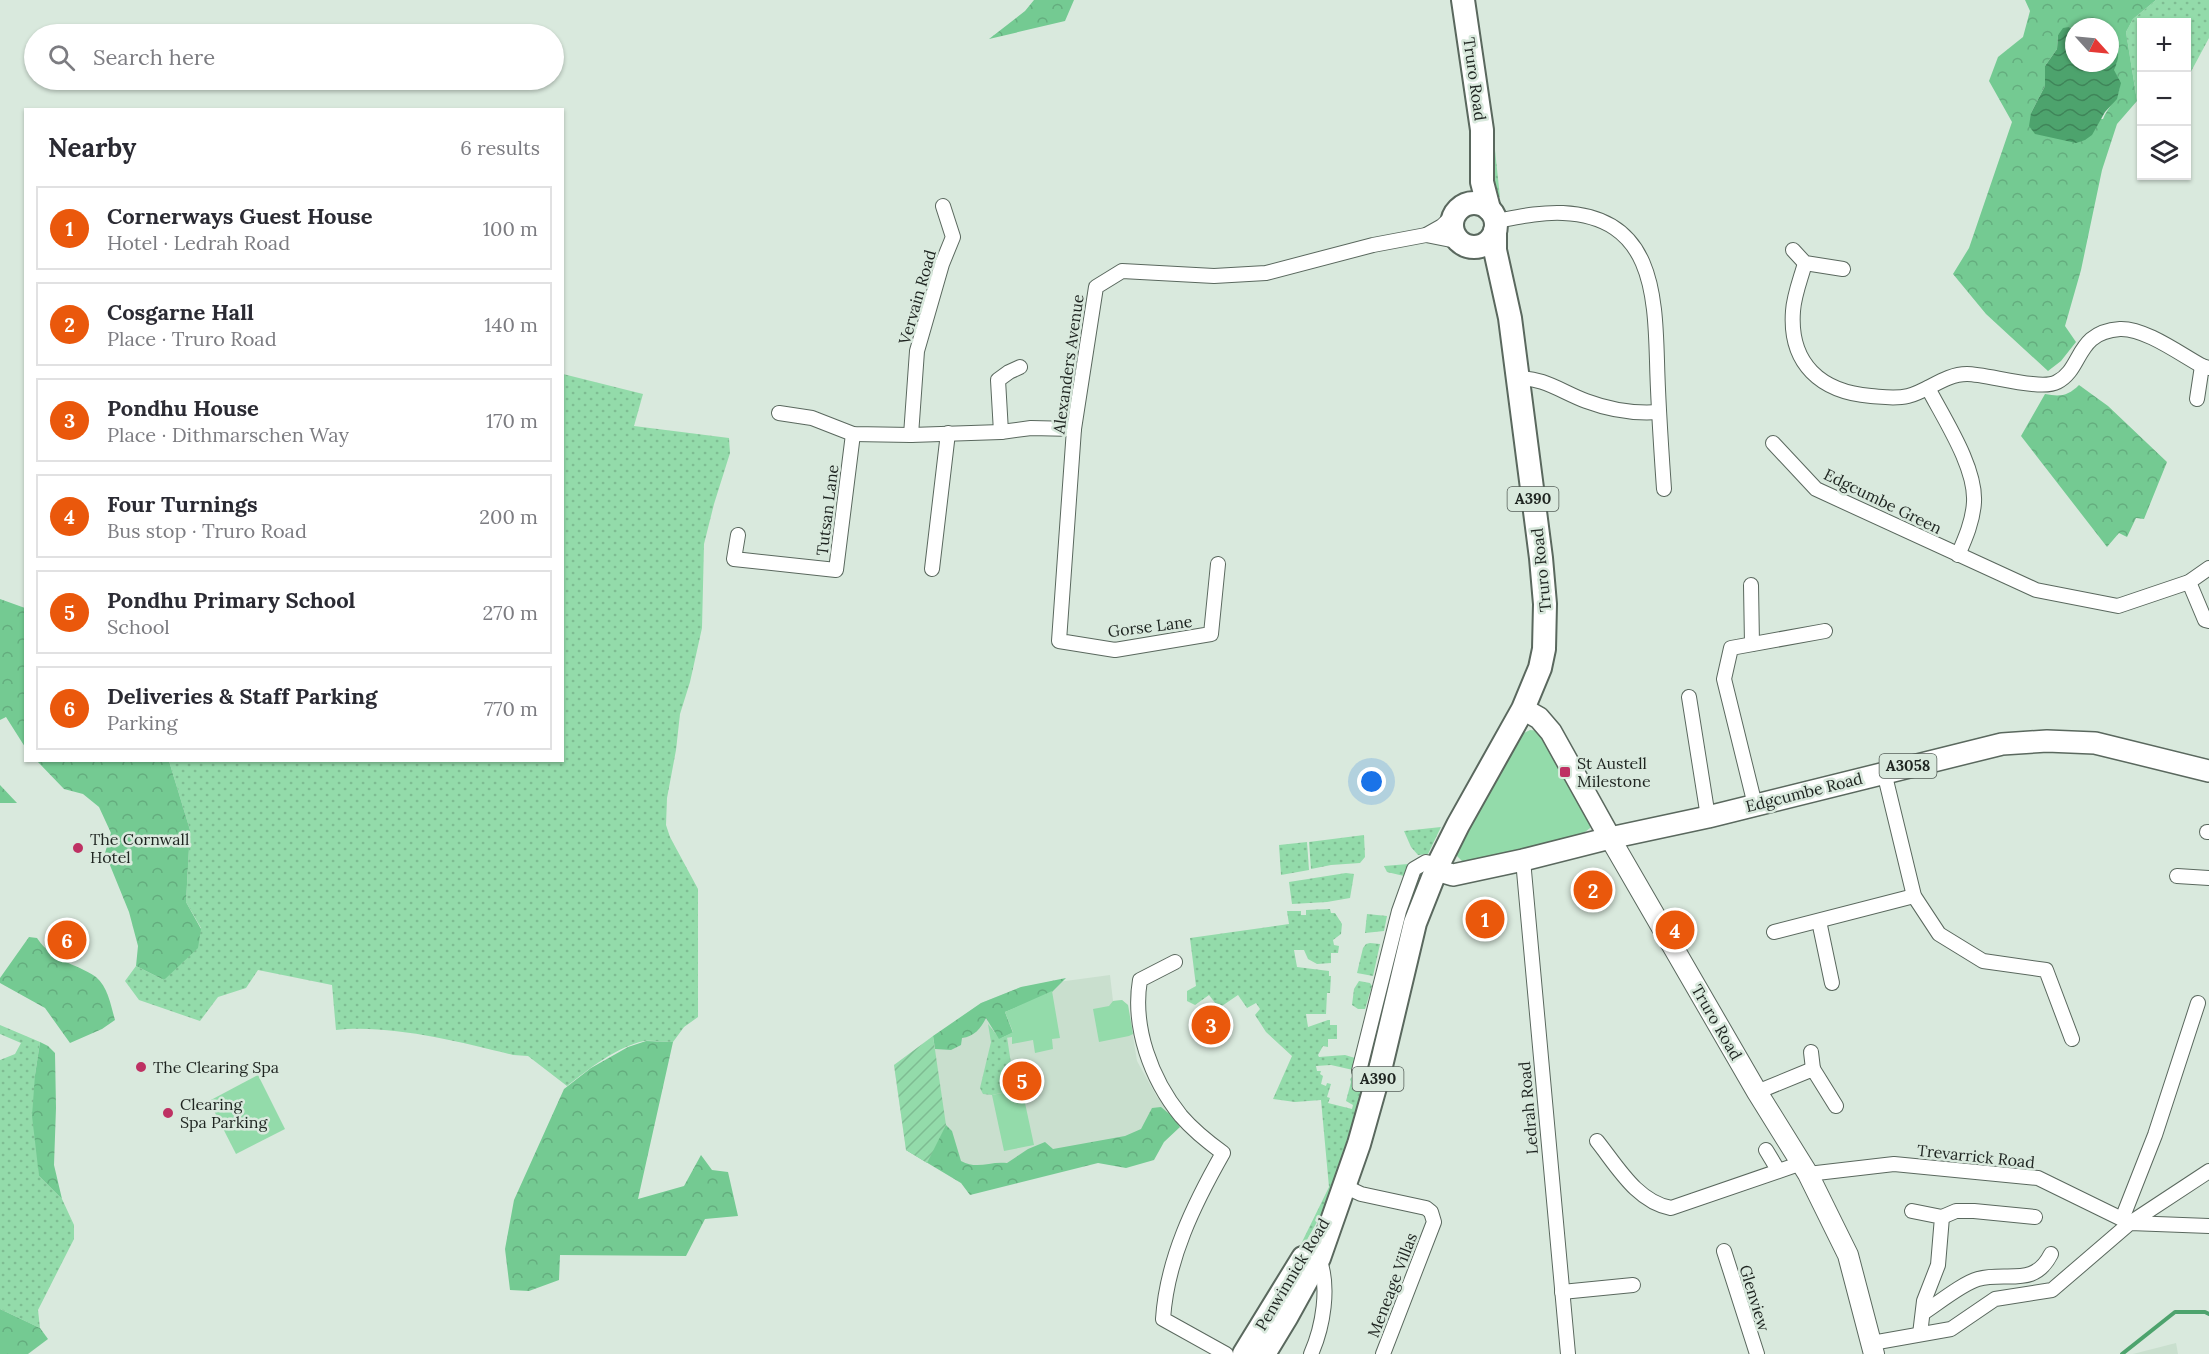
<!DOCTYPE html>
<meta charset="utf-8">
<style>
body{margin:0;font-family:Lora,serif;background:#f7f7f7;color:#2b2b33}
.controls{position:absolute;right:18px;top:18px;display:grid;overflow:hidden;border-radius:0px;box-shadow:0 2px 4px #0004}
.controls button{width:54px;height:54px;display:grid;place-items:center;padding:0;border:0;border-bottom:2px solid #e1e1e2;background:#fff;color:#2b2b33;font:30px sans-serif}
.compass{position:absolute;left:2065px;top:18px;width:54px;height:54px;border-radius:50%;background:#fff;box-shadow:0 2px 4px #0004;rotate:117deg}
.you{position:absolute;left:1372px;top:782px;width:21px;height:21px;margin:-15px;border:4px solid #fff;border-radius:50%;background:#1a73e8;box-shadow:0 0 0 9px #1a73e833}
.badge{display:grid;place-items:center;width:39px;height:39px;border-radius:50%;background:#ea580c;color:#fff;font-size:20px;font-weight:700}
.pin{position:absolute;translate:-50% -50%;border:3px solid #fff;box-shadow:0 2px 6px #0006}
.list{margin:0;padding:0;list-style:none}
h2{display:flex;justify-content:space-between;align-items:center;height:78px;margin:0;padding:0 24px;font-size:26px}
h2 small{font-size:20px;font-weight:400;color:#7c7c81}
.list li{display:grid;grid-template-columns:39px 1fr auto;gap:18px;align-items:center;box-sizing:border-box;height:84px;margin:0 12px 12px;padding:0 12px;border:2px solid #e1e1e2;border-radius:0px}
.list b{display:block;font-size:22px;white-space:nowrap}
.list p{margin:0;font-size:20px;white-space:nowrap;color:#7c7c81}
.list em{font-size:20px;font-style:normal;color:#7c7c81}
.icon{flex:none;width:33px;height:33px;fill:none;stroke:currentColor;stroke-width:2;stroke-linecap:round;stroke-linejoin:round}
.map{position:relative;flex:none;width:2209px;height:1354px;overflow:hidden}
.search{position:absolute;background:#fff;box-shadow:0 2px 4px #0004;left:24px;top:24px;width:540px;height:66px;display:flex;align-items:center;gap:15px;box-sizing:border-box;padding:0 21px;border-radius:33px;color:#7c7c81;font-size:22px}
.panel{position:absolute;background:#fff;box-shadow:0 2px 4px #0004;left:24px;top:108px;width:540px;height:654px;border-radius:0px}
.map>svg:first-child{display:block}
.built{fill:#c9dfce}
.grass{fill:url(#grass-dots)}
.forest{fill:url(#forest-crowns);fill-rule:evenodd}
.park{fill:#93dbaa}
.garden{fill:url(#garden-furrows)}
.water{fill:url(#water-waves)}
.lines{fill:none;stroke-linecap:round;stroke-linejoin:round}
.stream{stroke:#4da36d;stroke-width:4}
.minor-casing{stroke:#5a685e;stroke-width:16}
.secondary-casing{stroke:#5a685e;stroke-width:22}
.primary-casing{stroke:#5a685e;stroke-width:24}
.trunk-casing{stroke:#5a685e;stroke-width:26}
.minor{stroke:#fff;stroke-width:14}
.secondary{stroke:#fff;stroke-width:20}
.primary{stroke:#fff;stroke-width:21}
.trunk{stroke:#fff;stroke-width:22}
.poi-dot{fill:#be3163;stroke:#d9e9dd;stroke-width:2}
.labels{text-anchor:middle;stroke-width:5;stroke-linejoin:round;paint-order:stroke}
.shield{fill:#d9e9dd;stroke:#565f59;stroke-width:1.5}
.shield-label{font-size:15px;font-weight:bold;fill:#1e2420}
.street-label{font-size:16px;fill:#1e2420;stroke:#d9e9dd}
.poi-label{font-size:16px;fill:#1e2420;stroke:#d9e9dd;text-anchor:start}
</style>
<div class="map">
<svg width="2209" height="1354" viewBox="0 0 2209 1354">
<defs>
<pattern id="grass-dots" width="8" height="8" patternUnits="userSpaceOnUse" patternTransform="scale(1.5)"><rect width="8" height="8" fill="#93dbaa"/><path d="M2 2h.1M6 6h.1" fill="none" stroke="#7ebc92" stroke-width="1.8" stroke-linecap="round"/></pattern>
<pattern id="forest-crowns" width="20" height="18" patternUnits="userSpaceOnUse" patternTransform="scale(1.5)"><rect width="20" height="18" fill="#74ca92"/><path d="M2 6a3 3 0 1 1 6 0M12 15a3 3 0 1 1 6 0" fill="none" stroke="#64ad7e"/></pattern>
<pattern id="garden-furrows" width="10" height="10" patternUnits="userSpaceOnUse" patternTransform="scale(1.5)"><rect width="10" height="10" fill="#93dbaa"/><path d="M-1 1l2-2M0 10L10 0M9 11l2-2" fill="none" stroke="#7ebc92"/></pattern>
<pattern id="water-waves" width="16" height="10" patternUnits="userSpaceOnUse" patternTransform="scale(1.5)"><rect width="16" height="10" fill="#4da36d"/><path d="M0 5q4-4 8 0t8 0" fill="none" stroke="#3f8559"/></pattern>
</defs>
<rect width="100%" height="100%" fill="#d9e9dd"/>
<g class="built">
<path d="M1110,975L1113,1001L1122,1000L1128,1005L1137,1061L1157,1097L1173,1117L1127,1142L961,1183L906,1150L894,1065L981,1003L1021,987Z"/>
<path d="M2176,1343L2178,1354H2133Z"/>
</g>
<g class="grass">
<path d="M2156,0H2209V38L2187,79L2186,22H2142L2141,103L2137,101L2126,32L2133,19Z"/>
<path d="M1495,150L1500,197H1496L1491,178Z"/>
<path d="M563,374L643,394L634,426L729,438L730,453L714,504L704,544L702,628L690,682L680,714L676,750L667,798L666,825L670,837L698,889V1017L684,1027L673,1042C664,1042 653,1040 644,1041C616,1047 589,1069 567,1086L528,1056L513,1055C460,1042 390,1024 336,1030L332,985L258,970L246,988L218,997L200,1021L139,1000L125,981L136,966L164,980L201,928L186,902L190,830L169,761L562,760Z"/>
<path d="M1441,827L1428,854L1418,855L1411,847L1404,831Z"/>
<path d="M1364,835L1365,857L1360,863L1331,865L1311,869L1309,842Z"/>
<path d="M1307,842L1309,870L1281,875L1279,845Z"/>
<path d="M1408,864L1404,876L1387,872L1384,866Z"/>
<path d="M1346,873L1354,874L1350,898L1327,902L1292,904L1289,882Z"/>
<path d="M1330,909L1331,913H1335L1342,924L1341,934L1333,940L1334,945L1339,946L1338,953H1331V963L1317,964L1308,959L1304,950H1294L1297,967L1329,971V976H1331L1330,993H1327L1326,1014H1306L1308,1027L1328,1020H1330V1025H1337V1039H1328V1047L1323,1046L1318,1055L1319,1057L1345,1055L1355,1058L1353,1070L1331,1065L1316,1066L1317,1071H1321L1320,1074L1323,1076L1321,1084L1326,1086L1327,1083L1331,1084L1327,1097L1330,1098L1328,1103L1352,1109L1353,1105L1346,1101L1351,1082L1350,1079L1353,1076L1364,1078L1390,972L1392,973L1347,1156L1322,1213L1275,1297L1329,1187L1321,1100L1295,1102L1273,1099L1292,1056L1266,1032L1255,1015L1260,1009L1256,1003L1247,1008L1238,995L1219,1008L1209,995L1195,1005L1187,1001V991L1196,986L1190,938L1289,924L1287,911H1301V915H1306V910Z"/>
<path d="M1367,914L1387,916L1384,931L1365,933Z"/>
<path d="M1370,943L1380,944L1373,976L1357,973L1363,948L1366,944Z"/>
<path d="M1359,981L1370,983L1372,986L1365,1009H1358L1352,1005L1354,989Z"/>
<path d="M988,1024L999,1038L1007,1037L1015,1090L992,1095L983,1094L980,1088L991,1042Z"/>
<path d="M0,1025L40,1042L35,1075L39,1176L62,1199L74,1225V1239L38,1310L40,1328L0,1309V1060L15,1054L21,1043L0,1034Z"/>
</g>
<g class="forest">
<path d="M1034,0H1074L1065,21L989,39L1025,11Z"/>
<path d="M2025,0H2156L2133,19L2126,32L2137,101L2117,124L2102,170L2081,270L2065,326L2076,342L2061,361L2048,371L1986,314L1953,274L1969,248L2012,122L1989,81L1998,57L2023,37L2030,11ZM2069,27L2074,30V27H2110V35L2117,62L2113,70C2115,73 2117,76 2118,79C2125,93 2107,107 2103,119L2031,113L2045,86V66L2057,49L2058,35Z"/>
<path d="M2079,385L2108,406L2167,462L2144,519L2136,518L2127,537L2119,533L2107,547L2021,436L2045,394C2060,397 2068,396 2079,385Z"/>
<path d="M0,599L25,608V747L6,717L0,720Z"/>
<path d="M37,761H169L190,830L186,902L201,929L198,948L164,980L136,966L138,946L129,912L105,853L111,833L99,807L83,794L64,789Z"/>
<path d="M0,785L17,803H0Z"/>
<path d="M29,937L37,938C54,963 74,962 96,977C108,987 111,1006 115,1020L102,1029L70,1043L45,1008L0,983V978Z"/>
<path d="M1066,978L1050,994L1005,1012L1013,1033L999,1039L986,1018C981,1028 974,1037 962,1038L961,1045L951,1050L935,1049L933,1036L981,1003L1021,987Z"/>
<path d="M646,1041L673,1042L638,1199L684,1186L701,1155L712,1170L728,1172L738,1216L705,1219L686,1256L560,1255L559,1280L529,1291L510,1290L505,1249L514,1200L564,1089L591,1068L628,1047Z"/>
<path d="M40,1042L48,1046L55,1053L56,1108L54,1165L62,1199L39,1176L32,1116L35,1075Z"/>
<path d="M1161,1107L1173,1117L1180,1127L1164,1142L1154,1160L1126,1168L1098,1163L970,1195L961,1183L906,1150L946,1125L952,1131L961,1161C978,1170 989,1161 1007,1163L1028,1149L1045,1142L1053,1149L1125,1136L1141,1129L1152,1108Z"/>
<path d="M0,1309L40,1328L48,1339L28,1354H0Z"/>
</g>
<g class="park">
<path d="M1530,730L1540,731L1591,817L1590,828L1580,836L1465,864L1456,855V846L1518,736Z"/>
<path d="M1052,991L1060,1038L1052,1039L1053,1049L1035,1053L1033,1040L1012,1044V1037L999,1039L1013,1032L1005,1012Z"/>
<path d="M1122,1000L1128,1005L1133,1034L1129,1036L1099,1042L1093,1009L1109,1006L1113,1001Z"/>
<path d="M258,1075L285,1129L236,1154L209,1101Z"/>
<path d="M1022,1089L1034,1145L1004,1151L992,1095Z"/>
</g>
<path class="garden" d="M933,1036L946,1125L927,1163L906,1150L894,1065Z"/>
<path class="water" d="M2069,27L2074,30V63H2110L2111,36C2120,48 2120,57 2114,70L2121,83L2117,99L2105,112L2092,135L2085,140L2076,143L2035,134L2029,126L2031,113L2045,86V66L2057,49L2058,35L2063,28Z"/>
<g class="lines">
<path class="stream" d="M2122,1354L2175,1312H2205L2209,1314"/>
<defs>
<g id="minor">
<path d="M1496,221C1518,217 1540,212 1563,213C1652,217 1655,292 1657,361C1658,404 1661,446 1664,489"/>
<path d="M1426,235L1461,242"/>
<path d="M1793,250L1805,263L1843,269"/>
<path d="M1805,263C1801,278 1794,295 1793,311C1789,364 1821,392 1871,396C1884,397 1895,399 1908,396C1928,391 1945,374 1967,374C1987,374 2041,391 2057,382C2083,369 2075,332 2120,329C2145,328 2180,354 2202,366L2209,368"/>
<path d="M1516,378C1543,377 1562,392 1586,401C1610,410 1633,414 1659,412"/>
<path d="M1928,388C1944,419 1976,467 1974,502C1973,521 1965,539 1958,555"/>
<path d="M2197,399L2202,366"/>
<path d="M779,413L812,418L853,434L911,435L1001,432L1031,428L1074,429"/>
<path d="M1001,432L998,380L1009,372L1020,367"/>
<path d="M911,435L917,351L942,264L953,237L943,206"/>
<path d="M1773,443L1816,489L2036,590L2118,606L2189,582L2209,568"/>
<path d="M738,535L734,559L836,570L853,434"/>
<path d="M1218,564L1211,634L1115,650L1059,641L1074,429L1096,287L1122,271L1214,276L1266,273L1373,245L1426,235L1442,226L1456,213"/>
<path d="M932,569L948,433"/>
<path d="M2189,582L2205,620L2209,621"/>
<path d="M1751,585L1752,644"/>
<path d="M1689,697L1708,817"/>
<path d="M1884,772L1914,896L1939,934L1983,961L2046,970L2072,1039"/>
<path d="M1755,805L1724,679L1731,648L1825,631"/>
<path d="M2207,832H2209"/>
<path d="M1523,860L1568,1354"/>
<path d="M2177,876L2209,878"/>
<path d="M1819,921L1832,983"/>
<path d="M1774,932L1914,896"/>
<path d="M1175,962L1140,980C1132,1027 1151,1079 1181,1116C1193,1130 1208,1142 1223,1153C1194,1204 1167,1259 1163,1319L1226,1354"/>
<path d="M1811,1052L1813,1069"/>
<path d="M1359,1071L1399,911L1414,869L1426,862L1438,865"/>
<path d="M1757,1092L1813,1069L1836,1106"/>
<path d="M1597,1141C1617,1166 1637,1202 1671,1208L1802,1163"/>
<path d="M1766,1150L1778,1170"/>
<path d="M1808,1174L1894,1164L2038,1178L2130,1223L2209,1171"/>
<path d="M1344,1186L1361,1194L1426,1208L1431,1212L1434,1222L1383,1354"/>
<path d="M1912,1211L1942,1217L1938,1265L1924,1301L1920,1334"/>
<path d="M1942,1217L1956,1211H1974L2035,1217"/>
<path d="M2122,1219L2155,1135L2198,1003"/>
<path d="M1724,1251L1757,1354"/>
<path d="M1562,1292L1633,1285"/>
<path d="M1923,1313C1937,1304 1963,1283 1978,1279C2007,1271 2034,1288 2051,1254"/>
<path d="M1872,1343L1951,1329L1995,1299L2052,1290L2130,1223L2209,1226"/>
<path d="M1311,1354C1323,1327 1330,1287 1319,1258"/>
</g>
<path id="secondary" d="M1610,838L1757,1092L1808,1174L1848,1255L1874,1354"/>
<g id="primary">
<path d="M1523,709L1539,718L1551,732L1610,838"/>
<path d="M1436,870L1453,875L1523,860L1610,838L1708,817L2002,744L2047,741L2095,743L2209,771"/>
</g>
<g id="trunk">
<path d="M1463,0L1482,130V182L1489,209"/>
<circle cx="1474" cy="225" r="22"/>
<path d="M1244,1354L1303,1258"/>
<path d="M1264,1354L1287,1316L1319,1258L1359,1144L1381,1066L1415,923L1438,865L1458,825L1523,709L1540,668L1544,649L1545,604L1541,558L1510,318L1495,250V231"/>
</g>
</defs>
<use href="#minor" class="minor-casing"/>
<use href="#secondary" class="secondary-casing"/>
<use href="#primary" class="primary-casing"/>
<use href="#trunk" class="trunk-casing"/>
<use href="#minor" class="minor"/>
<use href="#secondary" class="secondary"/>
<use href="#primary" class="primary"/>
<use href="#trunk" class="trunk"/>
</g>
<g class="poi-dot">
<rect x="1559" y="766" width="12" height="12" rx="3"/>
<circle cx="78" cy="848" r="6"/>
<circle cx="141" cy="1067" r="6"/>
<circle cx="168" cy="1113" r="6"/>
</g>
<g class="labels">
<g class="shield">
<rect x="1507.5" y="487" width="51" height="24" rx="4.5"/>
<rect x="1879.5" y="754" width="57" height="24" rx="4.5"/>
<rect x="1352.5" y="1067" width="51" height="24" rx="4.5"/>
</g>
<g class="shield-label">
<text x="1533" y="504">A390</text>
<text x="1908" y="771">A3058</text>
<text x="1378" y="1084">A390</text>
</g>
<g class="street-label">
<text transform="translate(1475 79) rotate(82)" y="6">Truro Road</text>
<text transform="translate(917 297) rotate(-74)" y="6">Vervain Road</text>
<text transform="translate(1068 364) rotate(-82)" y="6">Alexanders Avenue</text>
<text transform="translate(1883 501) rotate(26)" y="6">Edgcumbe Green</text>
<text transform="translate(827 510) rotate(-83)" y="6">Tutsan Lane</text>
<text transform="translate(1541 570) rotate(-96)" y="6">Truro Road</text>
<text transform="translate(1150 626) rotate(-7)" y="6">Gorse Lane</text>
<text transform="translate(1804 792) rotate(-14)" y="6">Edgcumbe Road</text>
<text transform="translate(1717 1022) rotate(60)" y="6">Truro Road</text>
<text transform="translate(1528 1108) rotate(-95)" y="6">Ledrah Road</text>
<text transform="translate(1976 1156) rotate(6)" y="6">Trevarrick Road</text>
<text transform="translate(1292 1274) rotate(-59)" y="6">Penwinnick Road</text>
<text transform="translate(1392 1285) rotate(-69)" y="6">Meneage Villas</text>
<text transform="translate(1755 1298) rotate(73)" y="6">Glenview</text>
</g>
<g class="poi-label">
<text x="1577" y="769">St Austell<tspan x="1577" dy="18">Milestone</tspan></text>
<text x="90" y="845">The Cornwall<tspan x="90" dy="18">Hotel</tspan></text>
<text x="153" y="1073">The Clearing Spa</text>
<text x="180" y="1110">Clearing<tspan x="180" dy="18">Spa Parking</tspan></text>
</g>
</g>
</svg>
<div class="controls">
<button>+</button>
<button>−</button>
<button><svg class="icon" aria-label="layers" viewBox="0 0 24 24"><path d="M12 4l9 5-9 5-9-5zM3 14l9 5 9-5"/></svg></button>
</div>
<svg class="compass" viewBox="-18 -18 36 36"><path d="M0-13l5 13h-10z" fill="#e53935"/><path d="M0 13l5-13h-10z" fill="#7c7c81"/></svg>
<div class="you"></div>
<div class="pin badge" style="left:1485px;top:919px">1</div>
<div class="pin badge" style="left:1593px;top:890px">2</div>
<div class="pin badge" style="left:1211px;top:1025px">3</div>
<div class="pin badge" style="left:1675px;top:930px">4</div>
<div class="pin badge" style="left:1022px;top:1081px">5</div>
<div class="pin badge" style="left:67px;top:940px">6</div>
<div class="search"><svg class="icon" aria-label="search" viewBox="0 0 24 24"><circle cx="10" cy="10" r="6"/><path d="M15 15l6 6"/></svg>Search here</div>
<section class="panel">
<h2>Nearby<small>6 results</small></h2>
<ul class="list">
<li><span class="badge">1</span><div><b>Cornerways Guest House</b><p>Hotel · Ledrah Road</p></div><em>100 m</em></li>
<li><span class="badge">2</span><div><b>Cosgarne Hall</b><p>Place · Truro Road</p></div><em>140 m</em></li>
<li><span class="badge">3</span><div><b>Pondhu House</b><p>Place · Dithmarschen Way</p></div><em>170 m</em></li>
<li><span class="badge">4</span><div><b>Four Turnings</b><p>Bus stop · Truro Road</p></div><em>200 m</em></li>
<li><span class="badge">5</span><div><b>Pondhu Primary School</b><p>School</p></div><em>270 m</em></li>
<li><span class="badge">6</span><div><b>Deliveries &amp; Staff Parking</b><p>Parking</p></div><em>770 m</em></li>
</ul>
</section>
</div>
